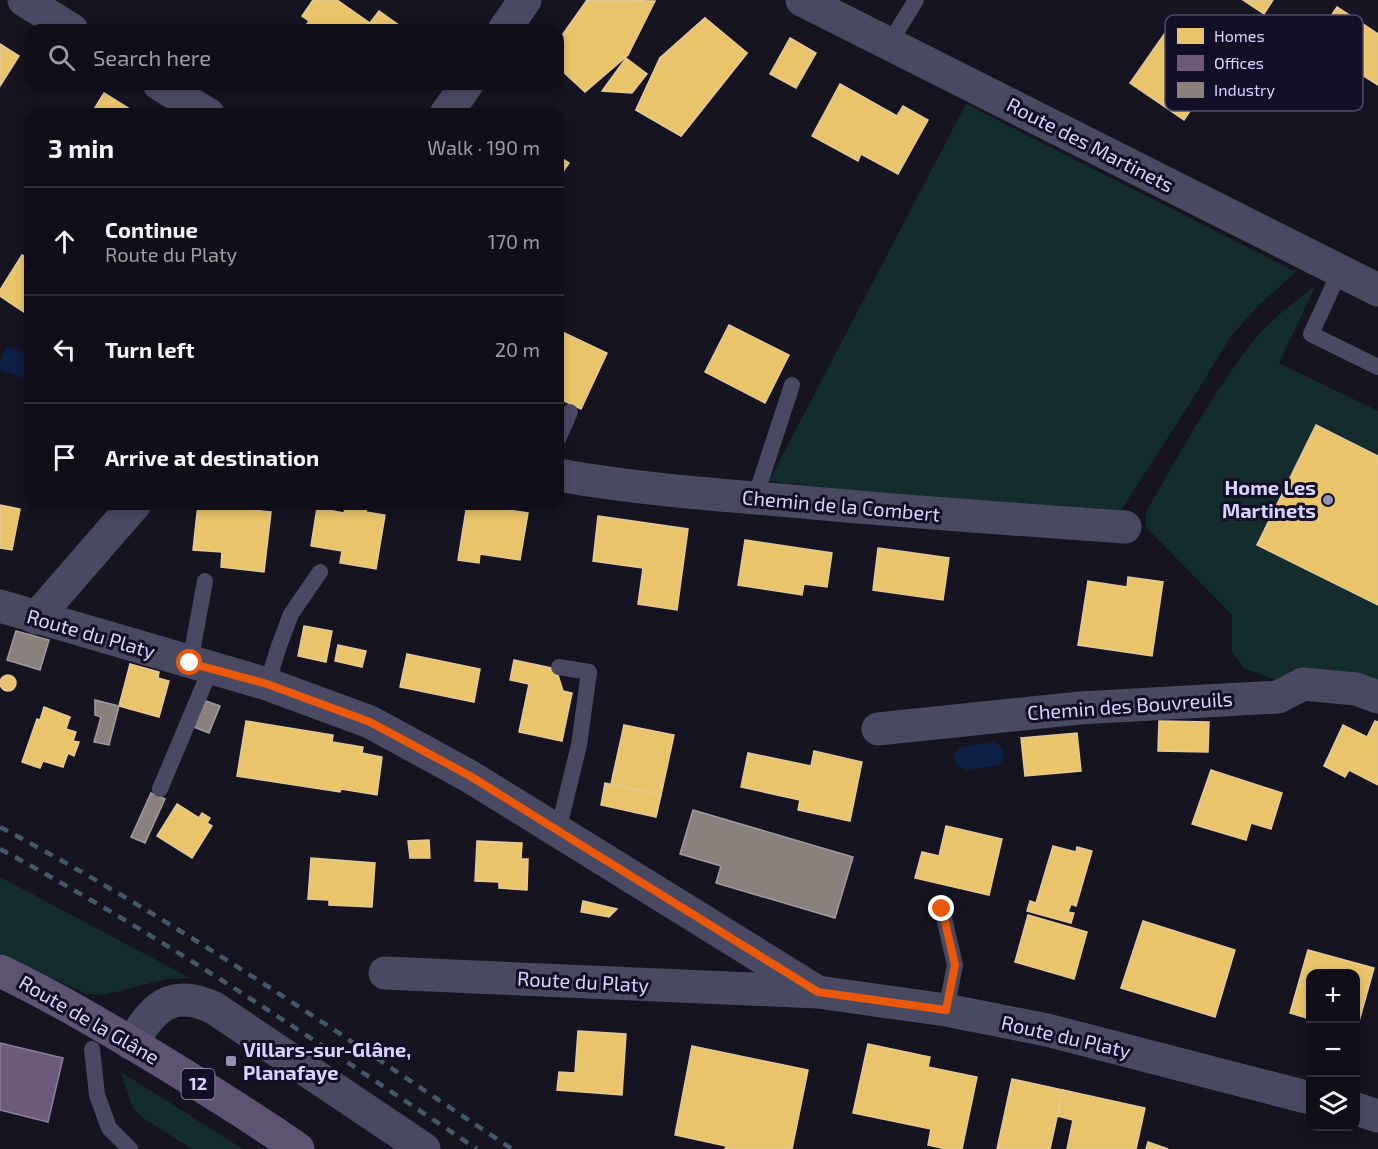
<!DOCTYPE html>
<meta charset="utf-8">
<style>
body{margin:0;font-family:"Exo 2",sans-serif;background:#191822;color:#f1f3f6}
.controls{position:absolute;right:18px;bottom:18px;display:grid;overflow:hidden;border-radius:12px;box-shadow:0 3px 9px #0003}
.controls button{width:54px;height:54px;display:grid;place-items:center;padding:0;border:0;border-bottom:2px solid #302f38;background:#100f19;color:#f1f3f6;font:30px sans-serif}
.stop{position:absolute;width:18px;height:18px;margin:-14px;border:4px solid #ea580c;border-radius:50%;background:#fff}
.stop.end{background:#ea580c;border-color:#fff;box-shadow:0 2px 6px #0008}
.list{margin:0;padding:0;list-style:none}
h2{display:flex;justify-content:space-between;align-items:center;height:78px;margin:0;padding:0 24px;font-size:26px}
h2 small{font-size:20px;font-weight:400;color:#9c9ca2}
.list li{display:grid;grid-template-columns:39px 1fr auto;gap:18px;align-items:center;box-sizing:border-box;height:108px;padding:0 24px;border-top:2px solid #302f38}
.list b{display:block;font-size:22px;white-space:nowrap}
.list p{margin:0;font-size:20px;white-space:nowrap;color:#9c9ca2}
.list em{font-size:20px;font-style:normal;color:#9c9ca2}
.icon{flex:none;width:33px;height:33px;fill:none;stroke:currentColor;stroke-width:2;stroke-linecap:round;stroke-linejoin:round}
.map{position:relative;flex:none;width:1378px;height:1149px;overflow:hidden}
.search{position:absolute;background:#100f19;box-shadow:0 3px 9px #0003;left:24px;top:24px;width:540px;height:66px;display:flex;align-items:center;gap:15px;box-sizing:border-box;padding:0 21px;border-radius:18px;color:#9c9ca2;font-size:22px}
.panel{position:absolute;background:#100f19;box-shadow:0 3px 9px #0003;left:24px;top:108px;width:540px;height:402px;border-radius:18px}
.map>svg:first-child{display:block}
.green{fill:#132c2d}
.water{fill:#0d2144}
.homes{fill:#e9c46a;stroke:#e4c997;stroke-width:1.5}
.offices{fill:#6d597a;stroke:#8d7ea2;stroke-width:1.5}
.industry{fill:#8a817c;stroke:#a29aa3;stroke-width:1.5}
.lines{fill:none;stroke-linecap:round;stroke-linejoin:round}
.service{stroke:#4a4962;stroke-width:16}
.minor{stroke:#4a4962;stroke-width:33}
.primary{stroke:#5e5373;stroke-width:33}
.rail{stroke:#43596b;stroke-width:4.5;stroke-dasharray:9 8;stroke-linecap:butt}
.route{stroke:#ea580c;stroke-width:8}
.poi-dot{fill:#9591b1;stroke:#130f26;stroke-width:2}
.labels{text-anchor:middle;stroke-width:6;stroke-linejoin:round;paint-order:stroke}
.shield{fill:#130f26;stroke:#9e99be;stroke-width:1.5}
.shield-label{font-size:18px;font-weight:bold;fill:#d9d4ff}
.street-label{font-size:20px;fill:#d9d4ff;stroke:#130f26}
.poi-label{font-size:20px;font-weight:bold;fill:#d9d4ff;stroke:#130f26;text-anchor:end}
.key{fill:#130f26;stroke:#4e4a67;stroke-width:1.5}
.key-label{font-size:16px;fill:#d9d4ff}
</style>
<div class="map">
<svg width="1378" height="1149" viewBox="0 0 1378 1149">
<rect width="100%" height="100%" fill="#161421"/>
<g class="green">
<path d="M966,104L1296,272L1260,304L1231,336L1187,408L1123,507L1109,517L868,493L769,481Z"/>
<path d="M1316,285L1279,363L1378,411V456L1316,425L1257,545L1378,605V689L1303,678L1293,669L1279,681L1244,668L1232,652V615L1146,527V512C1181,452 1215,387 1260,333C1276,315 1297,301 1316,285Z"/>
<path d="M0,877L190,978L167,979L104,995L87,994L0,954Z"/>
<path d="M121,1072L243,1149H192L143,1118L133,1108Z"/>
</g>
<g class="water">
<path d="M6,347L30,354V380L0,370V363Z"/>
<path d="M992,742C1004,745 1007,756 999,765L966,770L956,765L954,756L959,748Z"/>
</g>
<g class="homes">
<path d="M313,0H337L370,23L379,11L403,28L402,30H303L309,21L302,16Z"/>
<path d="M587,0L655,1L628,55L585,92L558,67V41Z"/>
<path d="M1243,0H1273L1264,14Z"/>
<path d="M1337,7L1378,34V85L1345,64L1338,74L1306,54Z"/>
<path d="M705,18L747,53L681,136L636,110L660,58Z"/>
<path d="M705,18L747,53L681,136L636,110L660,58Z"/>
<path d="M1165,33L1232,79L1212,108L1198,99L1184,120L1130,83Z"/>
<path d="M790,38L816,53L796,88L770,74Z"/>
<path d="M0,44L19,56L0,86Z"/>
<path d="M626,58L647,74L632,93L602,91Z"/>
<path d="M840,84L897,116L903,106L928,120L898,174L861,154L858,161L812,136Z"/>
<path d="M104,93L136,113V114H91Z"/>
<path d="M558,156L569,163L558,179Z"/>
<path d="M22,255L30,260V316L0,296V290Z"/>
<path d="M729,325L789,355L765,403L705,372Z"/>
<path d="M558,330L607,353L581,409L558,398Z"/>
<path d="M1316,425L1378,456V605L1257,545Z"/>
<path d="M198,504L228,506V504H252V510L271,512L264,572L221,567L222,552L193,550Z"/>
<path d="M346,504L367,505L366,512L385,515L376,569L340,563L342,551L311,546L317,508L344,513Z"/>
<path d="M467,504L528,513L520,560L480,554L479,563L458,560Z"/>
<path d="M0,505L20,509L12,550L0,548Z"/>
<path d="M598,516L688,529L677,610L638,604L643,568L593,561Z"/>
<path d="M745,540L832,553L827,587L804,584L802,595L738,585Z"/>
<path d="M878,548L949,558L943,600L873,590Z"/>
<path d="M1128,577L1163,582L1152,656L1078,645L1088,581L1127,587Z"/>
<path d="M304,626L332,631L326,662L298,656Z"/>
<path d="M338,645L366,651L362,667L335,661Z"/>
<path d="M407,654L480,669L474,702L400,687Z"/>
<path d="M514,660L556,669L563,691L572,693L562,741L519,732L529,684L510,680Z"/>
<path d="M130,664L159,672L158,678L169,681L159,717L119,706Z"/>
<circle cx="8" cy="683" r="8"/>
<path d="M44,707L70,717L66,729L76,732L73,741L79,742L74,756L68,753L63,767L43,761L40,768L22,762L37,719L40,720Z"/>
<path d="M246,721L333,735L332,742L363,747L362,753L382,757L377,795L341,789L340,792L237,776Z"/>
<path d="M1159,721L1209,722L1208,752L1158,751Z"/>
<path d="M1375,721L1378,722V785L1349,770L1345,777L1324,766L1343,725L1367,737Z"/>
<path d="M624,725L674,735L661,795L611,784Z"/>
<path d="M1077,733L1081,771L1025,776L1021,738Z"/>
<path d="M814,751L862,762L850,821L798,810L800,800L741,787L748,753L811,766Z"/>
<path d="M1211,770L1282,793L1271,829L1251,823L1246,840L1192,824Z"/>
<path d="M605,783L661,795L656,817L601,805Z"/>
<path d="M177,804L199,818L202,813L210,818L207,823L212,826L192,858L157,836Z"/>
<path d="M946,826L1002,839L989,895L915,878L922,852L939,856Z"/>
<path d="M429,840L430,858H410L408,841Z"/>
<path d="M477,841L522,843L521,859H528L527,890L499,888V882L475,881Z"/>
<path d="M1053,846L1076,852L1077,847L1092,851L1076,906L1071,904L1068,912L1074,913L1071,923L1027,911L1030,901L1036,903Z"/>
<path d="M311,858L375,863L372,907L329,905V900L308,899Z"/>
<path d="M583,901L617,909L609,917L581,912Z"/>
<path d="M1028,915L1087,932L1074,979L1015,962Z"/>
<path d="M1143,921L1235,950L1215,1017L1121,988Z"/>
<path d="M1308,950L1374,968L1356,1032V974H1310V1019L1290,1013Z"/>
<path d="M578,1031L626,1034L622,1095L557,1090L559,1072L575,1073Z"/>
<path d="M868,1044L930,1057L928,1067L977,1077L962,1149H946L928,1145L931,1129L853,1113Z"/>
<path d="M692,1046L808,1070L792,1149H725L726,1146L675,1135Z"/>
<path d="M1012,1079L1063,1090L1050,1149H997Z"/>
<path d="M1063,1090L1145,1108L1136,1149H1067L1073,1120L1057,1116Z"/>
<path d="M1148,1142L1168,1149H1146Z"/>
</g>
<path class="offices" d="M0,1043L63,1058L48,1122L0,1110Z"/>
<g class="industry">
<path d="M16,631L49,640L40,670L7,660Z"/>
<path d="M95,700L119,706L109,745L94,742L101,717L95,715Z"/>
<path d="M206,701L220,706L209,733L194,727Z"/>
<path d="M151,793L165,799L145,843L131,837Z"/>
<path d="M693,810L853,857L835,918L716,883L721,866L680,854Z"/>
</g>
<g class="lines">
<g class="service">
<path d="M889,44L916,0"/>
<path d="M1340,271L1311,334L1378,367"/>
<path d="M558,439L570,412"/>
<path d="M755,498L792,385"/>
<path d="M190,663L205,581"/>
<path d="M267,684L279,646L291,614L320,572"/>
<path d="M160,789L211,668"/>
<path d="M558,831L579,745L589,672L559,667"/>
<path d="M942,909L955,965L946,1010"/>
<path d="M92,1049L97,1095L109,1128L130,1149"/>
</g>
<g class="minor">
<path d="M24,0L72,30"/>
<path d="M802,0L1378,290"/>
<path d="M504,30L525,0"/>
<path d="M159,84L208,114"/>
<path d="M446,114L467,84"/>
<path d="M558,475C631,488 705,494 780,500C895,511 1010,519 1125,527"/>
<path d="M0,606L267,684L370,722L469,776L816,991"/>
<path d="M36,618L135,504"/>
<path d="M878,729L1080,708L1278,697L1303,684L1356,689L1378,697"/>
<path d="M385,973L818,992L946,1010L1047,1030L1310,1098"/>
<path d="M132,1044C152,1007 172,988 214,1008L424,1149"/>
<path d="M1356,1109L1378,1116"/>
</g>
<path class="primary" d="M0,971C59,999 115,1033 171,1067C214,1094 257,1120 298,1149"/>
<g class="rail">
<path d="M0,827C178,921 344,1037 512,1149"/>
<path d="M0,849C166,938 321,1045 477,1149"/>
</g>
</g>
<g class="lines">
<path class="route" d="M190,663L267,684L370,722L470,776L818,992L946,1010L955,965L942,909"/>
</g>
<g class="poi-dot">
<circle cx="1328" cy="500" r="6"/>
<rect x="225" y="1055" width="12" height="12" rx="3"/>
</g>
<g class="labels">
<rect class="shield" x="181.5" y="1069" width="33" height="30" rx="4.5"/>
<g class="shield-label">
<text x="198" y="1090">12</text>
</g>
<g class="street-label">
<text transform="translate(1090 145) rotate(27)" y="7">Route des Martinets</text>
<text transform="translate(841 506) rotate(5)" y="7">Chemin de la Combert</text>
<text transform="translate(91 634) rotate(16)" y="7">Route du Platy</text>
<text transform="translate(1130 706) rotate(-4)" y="7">Chemin des Bouvreuils</text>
<text transform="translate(583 982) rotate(3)" y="7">Route du Platy</text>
<text transform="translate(89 1020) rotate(30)" y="7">Route de la Glâne</text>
<text transform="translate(1066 1037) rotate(13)" y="7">Route du Platy</text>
</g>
<g class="poi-label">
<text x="1316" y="495">Home Les<tspan x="1316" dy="23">Martinets</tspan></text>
<text x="243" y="1057" text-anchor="start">Villars-sur-Glâne,<tspan x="243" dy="23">Planafaye</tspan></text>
</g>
</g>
<rect x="1165" y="15" width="198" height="96" rx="9" class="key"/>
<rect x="1177" y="28" width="27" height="16" fill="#e9c46a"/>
<rect x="1177" y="55" width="27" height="16" fill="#6d597a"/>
<rect x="1177" y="82" width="27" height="16" fill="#8a817c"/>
<g class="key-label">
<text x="1214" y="42">Homes</text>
<text x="1214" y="69">Offices</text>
<text x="1214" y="96">Industry</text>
</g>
</svg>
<div class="controls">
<button>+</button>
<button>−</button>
<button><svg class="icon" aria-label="layers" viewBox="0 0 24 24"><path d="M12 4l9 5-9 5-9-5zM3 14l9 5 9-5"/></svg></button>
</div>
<div class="stop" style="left:190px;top:663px"></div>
<div class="stop end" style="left:942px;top:909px"></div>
<div class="search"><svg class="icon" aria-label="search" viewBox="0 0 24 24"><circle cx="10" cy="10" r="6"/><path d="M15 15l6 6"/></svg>Search here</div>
<section class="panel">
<h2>3 min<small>Walk · 190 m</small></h2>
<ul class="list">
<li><svg class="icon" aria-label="ahead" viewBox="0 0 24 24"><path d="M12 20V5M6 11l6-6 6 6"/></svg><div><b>Continue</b><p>Route du Platy</p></div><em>170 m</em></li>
<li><svg class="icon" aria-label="left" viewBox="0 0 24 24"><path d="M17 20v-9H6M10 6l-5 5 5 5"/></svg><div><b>Turn left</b></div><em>20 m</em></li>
<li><svg class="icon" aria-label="arrive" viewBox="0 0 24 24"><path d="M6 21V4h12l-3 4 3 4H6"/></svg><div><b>Arrive at destination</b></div></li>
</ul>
</section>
</div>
